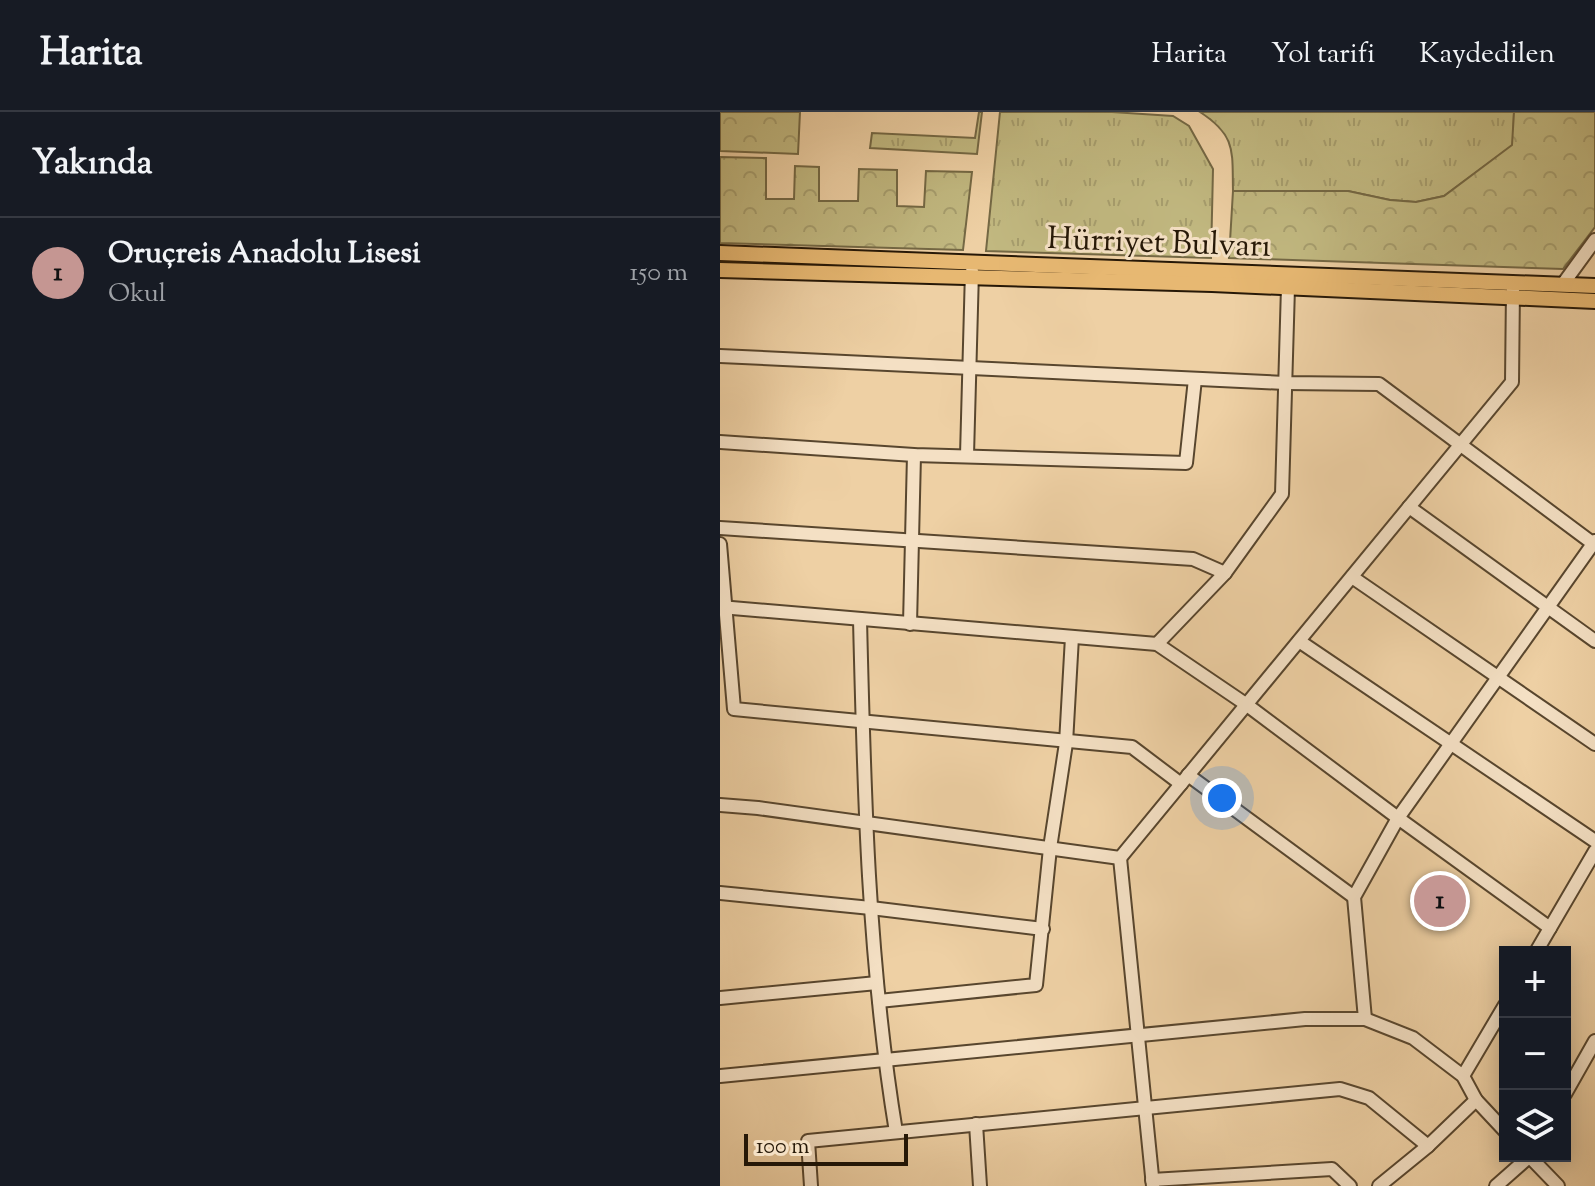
<!DOCTYPE html>
<html lang="tr">
<meta charset="utf-8">
<style>
body{margin:0;font-family:"Sorts Mill Goudy",serif;background:#242831;color:#f1f3f6}
.controls{position:absolute;right:24px;bottom:24px;display:grid;overflow:hidden;border-radius:0px;box-shadow:0 4px 20px #0003}
.controls button{width:72px;height:72px;display:grid;place-items:center;padding:0;border:0;border-bottom:2px solid #363941;background:#171b24;color:#f1f3f6;font:40px sans-serif}
.scale{position:absolute;left:24px;bottom:20px;width:164px;box-sizing:border-box;padding-left:8px;border:4px solid #261807;border-top:0;font-size:22px;line-height:28px;white-space:nowrap;color:#261807;-webkit-text-stroke:6px #f4e0c4;paint-order:stroke}
.you{position:absolute;left:502px;top:686px;width:28px;height:28px;margin:-20px;border:6px solid #fff;border-radius:50%;background:#1a73e8;box-shadow:0 0 0 12px #1a73e833}
.badge{display:grid;place-items:center;width:52px;height:52px;border-radius:50%;background:#c59692;color:#111;font-size:26px;font-weight:700}
.pin{position:absolute;translate:-50% -50%;border:4px solid #fff;box-shadow:0 2px 8px #0006}
.list{margin:0;padding:0;list-style:none}
h2{display:flex;justify-content:space-between;align-items:center;height:104px;margin:0;padding:0 32px;font-size:34px}
h2 small{font-size:26px;font-weight:400;color:#9ea1a6}
.list li{display:grid;grid-template-columns:52px 1fr auto;gap:24px;align-items:center;box-sizing:border-box;height:112px;padding:0 32px;border-top:2px solid #363941}
.list b{display:block;font-size:30px;white-space:nowrap}
.list p{margin:0;font-size:26px;white-space:nowrap;color:#9ea1a6}
.list em{font-size:26px;font-style:normal;color:#9ea1a6}
.icon{flex:none;width:44px;height:44px;fill:none;stroke:currentColor;stroke-width:2;stroke-linecap:round;stroke-linejoin:round}
.map{position:relative;flex:none;width:875px;height:1074px;overflow:hidden}
header{display:flex;align-items:center;gap:48px;box-sizing:border-box;height:112px;padding:0 40px;background:#171b24;border-bottom:2px solid #363941}
header strong{font-size:38px}
nav{display:flex;gap:44px;margin-inline-start:auto;font-size:28px}
main{display:flex}
aside{flex:1;background:#171b24}
.map>svg:first-child{display:block}
.grass{fill:url(#grass-tufts);stroke:#746844;stroke-width:2}
.forest{fill:url(#forest-crowns);stroke:#746844;stroke-width:2}
.lines{fill:none;stroke-linecap:round;stroke-linejoin:round}
.minor-casing{stroke:#58462e;stroke-width:16}
.major-casing{stroke:#261807;stroke-width:18}
.minor{stroke:#f4e0c4;stroke-width:12}
.major{stroke:#e7b872;stroke-width:14}
.labels{text-anchor:middle;stroke-width:6;stroke-linejoin:round;paint-order:stroke}
.street-label{font-size:32px;fill:#261807;stroke:#f4e0c4}
</style>
<header>
<strong>Harita</strong>
<nav><a>Harita</a><a>Yol tarifi</a><a>Kaydedilen</a></nav>
</header>
<main>
<aside>
<h2>Yakında<small></small></h2>
<ul class="list">
<li><span class="badge">1</span><div><b>Oruçreis Anadolu Lisesi</b><p>Okul</p></div><em>150 m</em></li>
</ul>
</aside>
<div class="map">
<svg width="875" height="1074" viewBox="0 0 875 1074">
<defs>
<pattern id="grass-tufts" width="24" height="20" patternUnits="userSpaceOnUse" patternTransform="scale(2)"><rect width="24" height="20" fill="#c1b880"/><path d="M3 7l-1-3M5 7V3M7 7l1-3M15 17l-1-3M17 17v-4M19 17l1-3" fill="none" stroke="#a69d6d"/></pattern>
<pattern id="forest-crowns" width="20" height="18" patternUnits="userSpaceOnUse" patternTransform="scale(2)"><rect width="20" height="18" fill="#c1b880"/><path d="M2 6a3 3 0 1 1 6 0M12 15a3 3 0 1 1 6 0" fill="none" stroke="#a69d6d"/></pattern>
</defs>
<rect width="100%" height="100%" fill="#eed0a4"/>
<filter id="stains"><feTurbulence type="fractalNoise" baseFrequency=".0025" numOctaves="4"/><feColorMatrix values="0 0 0 0 .2 0 0 0 0 .09 0 0 0 0 .02 0 0 0 .5 -.17"/></filter>
<radialGradient id="worn" r=".72"><stop offset=".6" stop-color="#630" stop-opacity="0"/><stop offset="1" stop-color="#630" stop-opacity=".3"/></radialGradient>
<g class="grass">
<path d="M259,0H262L257,42L150,36L152,21L255,26Z"/>
<path d="M280,0H392L453,4L469,14L493,57L491,146L266,139Z"/>
<path d="M480,0H794L793,33L724,84L696,90L670,88L628,79H513C512,40 517,24 480,0Z"/>
</g>
<g class="forest">
<path d="M0,0H80L78,42L0,39Z"/>
<path d="M794,0H875V115L843,157L509,146L513,79H628L670,88L696,90L724,84L792,33Z"/>
<path d="M0,45L46,46V87H74L75,54L99,55V89H138L139,57L177,58V94L204,95L206,59L252,60L243,138L0,131Z"/>
</g>
<g class="lines">
<defs>
<g id="minor">
<path d="M843,172L875,128"/>
<path d="M0,244L565,271L659,272L875,433"/>
<path d="M0,330L194,343L466,351L475,267"/>
<path d="M247,343L252,159"/>
<path d="M689,395L875,529"/>
<path d="M0,416L473,447L505,461"/>
<path d="M0,432L14,597L412,635L461,672"/>
<path d="M632,465L875,632"/>
<path d="M0,495L437,532L527,593L678,706L830,816"/>
<path d="M140,507C144,678 148,850 176,1020"/>
<path d="M190,512L194,343"/>
<path d="M579,529L875,729"/>
<path d="M437,532L505,461L562,382L568,175"/>
<path d="M468,663L634,785"/>
<path d="M0,693L38,696L400,746L792,270L793,177"/>
<path d="M400,746L433,1074"/>
<path d="M0,781L151,796L323,817"/>
<path d="M816,840L875,739"/>
<path d="M0,886L157,871"/>
<path d="M159,889L316,873L330,736L346,631L352,525"/>
<path d="M645,907L634,785L678,706L875,429"/>
<path d="M0,964L585,907H645L693,926L743,964L756,988L785,1019"/>
<path d="M743,964L785,893"/>
<path d="M845,982L875,929"/>
<path d="M256,1012L260,1074"/>
<path d="M809,1044L838,1074"/>
<path d="M432,1068L612,1057L630,1074"/>
<path d="M91,1074L88,1029L620,977L649,986L708,1034"/>
<path d="M659,1074L708,1034L756,988"/>
<path d="M776,1074L810,1044"/>
</g>
<g id="major">
<path d="M0,141L875,174"/>
<path d="M0,158L492,172L875,189"/>
</g>
</defs>
<use href="#minor" class="minor-casing"/>
<use href="#major" class="major-casing"/>
<use href="#minor" class="minor"/>
<use href="#major" class="major"/>
</g>
<g class="labels">
<g class="street-label">
<text transform="translate(439 129) rotate(2)" y="11">Hürriyet Bulvarı</text>
</g>
</g>
<rect width="100%" height="100%" filter="url(#stains)"/>
<rect width="100%" height="100%" fill="url(#worn)"/>
</svg>
<div class="controls">
<button>+</button>
<button>−</button>
<button><svg class="icon" aria-label="layers" viewBox="0 0 24 24"><path d="M12 4l9 5-9 5-9-5zM3 14l9 5 9-5"/></svg></button>
</div>
<div class="scale">100 m</div>
<div class="you"></div>
<div class="pin badge" style="left:720px;top:789px">1</div>
</div>
</main>
